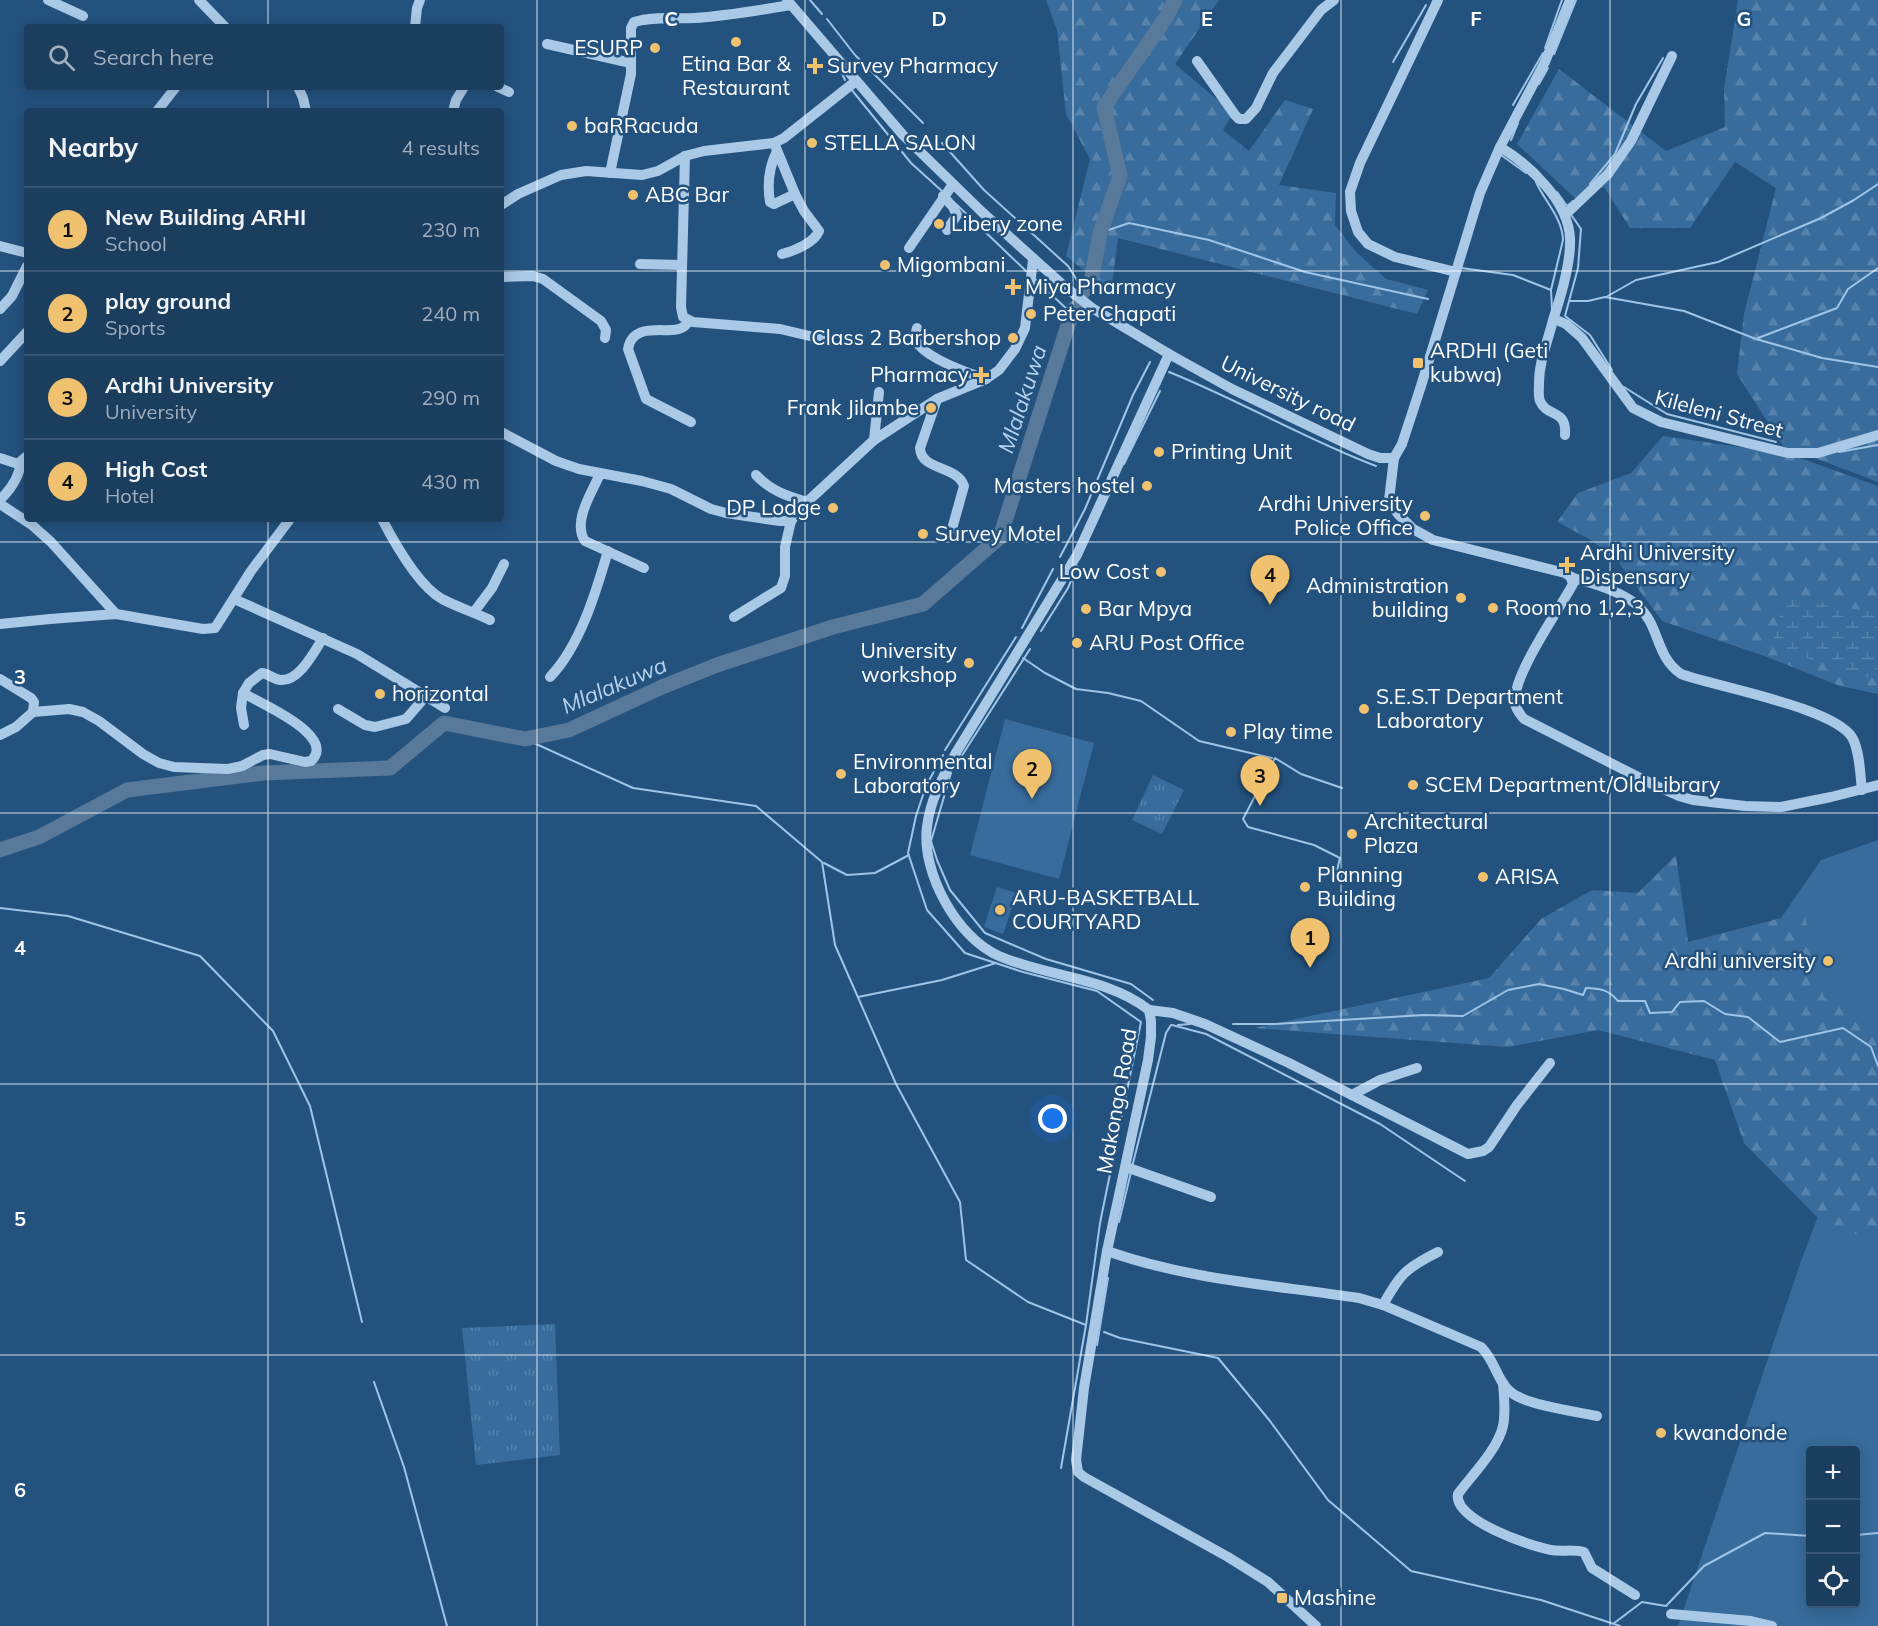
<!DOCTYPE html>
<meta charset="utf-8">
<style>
body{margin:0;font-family:Mulish,sans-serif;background:#244565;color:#f1f3f6}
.controls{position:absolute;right:18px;bottom:18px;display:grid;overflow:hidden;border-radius:6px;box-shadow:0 3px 15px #0003}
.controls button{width:54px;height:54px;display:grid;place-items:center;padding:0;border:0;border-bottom:2px solid #395774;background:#1b3e5f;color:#f1f3f6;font:30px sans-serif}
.you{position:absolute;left:1053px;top:1119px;width:21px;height:21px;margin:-15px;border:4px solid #fff;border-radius:50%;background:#1a73e8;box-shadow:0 0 0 9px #1a73e833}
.badge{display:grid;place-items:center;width:39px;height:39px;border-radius:50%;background:#f0c16e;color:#111;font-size:20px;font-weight:700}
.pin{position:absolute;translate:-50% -50px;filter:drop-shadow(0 2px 3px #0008)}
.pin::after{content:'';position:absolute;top:32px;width:21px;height:18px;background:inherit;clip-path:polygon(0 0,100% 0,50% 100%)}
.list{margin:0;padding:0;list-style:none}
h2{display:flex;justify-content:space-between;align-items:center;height:78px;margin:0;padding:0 24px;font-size:26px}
h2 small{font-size:20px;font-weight:400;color:#a0aebd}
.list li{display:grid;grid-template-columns:39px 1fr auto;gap:18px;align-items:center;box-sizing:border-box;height:84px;padding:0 24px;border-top:2px solid #395774}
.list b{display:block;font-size:22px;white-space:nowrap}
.list p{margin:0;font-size:20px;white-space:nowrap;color:#a0aebd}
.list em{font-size:20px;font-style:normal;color:#a0aebd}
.icon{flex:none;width:33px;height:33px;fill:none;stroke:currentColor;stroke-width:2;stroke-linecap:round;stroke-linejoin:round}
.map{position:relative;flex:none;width:1878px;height:1626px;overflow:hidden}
.search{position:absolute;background:#1b3e5f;box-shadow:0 3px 15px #0003;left:24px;top:24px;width:480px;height:66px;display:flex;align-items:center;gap:15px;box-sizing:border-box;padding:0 21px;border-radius:6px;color:#a0aebd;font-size:22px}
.panel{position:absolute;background:#1b3e5f;box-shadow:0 3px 15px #0003;left:24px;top:108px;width:480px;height:414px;border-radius:6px}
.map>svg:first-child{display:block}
.grass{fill:#386c9c;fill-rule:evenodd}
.forest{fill:url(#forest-firs)}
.wetland{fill:url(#wetland-marsh)}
.park{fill:url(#park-tufts)}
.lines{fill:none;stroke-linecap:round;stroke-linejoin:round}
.stream{stroke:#9ec5e7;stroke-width:2}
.river{stroke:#587999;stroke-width:15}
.minor{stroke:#aac9e6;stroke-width:10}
.grid{fill:none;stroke:#fff;stroke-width:1.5;stroke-opacity:0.55}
.poi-dot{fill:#f0c16e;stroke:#24527f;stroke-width:2}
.labels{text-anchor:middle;stroke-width:5;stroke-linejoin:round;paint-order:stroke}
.poi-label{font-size:21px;fill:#fff;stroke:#24527f;text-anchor:start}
.street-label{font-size:21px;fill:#fff;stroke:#24527f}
.water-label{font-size:22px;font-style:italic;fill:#b5d3ee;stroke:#24527f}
.grid-label{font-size:20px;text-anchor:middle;font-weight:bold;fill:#fff;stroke:#24527f;stroke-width:5;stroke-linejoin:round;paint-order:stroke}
</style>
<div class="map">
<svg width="1878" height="1626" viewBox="0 0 1878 1626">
<defs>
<pattern id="forest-firs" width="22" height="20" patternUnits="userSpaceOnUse" patternTransform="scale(1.5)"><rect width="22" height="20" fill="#386c9c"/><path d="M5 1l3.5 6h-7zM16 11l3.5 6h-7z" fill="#5682ab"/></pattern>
<pattern id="wetland-marsh" width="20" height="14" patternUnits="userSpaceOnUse" patternTransform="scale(1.5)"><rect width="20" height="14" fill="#386c9c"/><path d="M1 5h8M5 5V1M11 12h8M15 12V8" fill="none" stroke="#5682ab"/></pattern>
<pattern id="park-tufts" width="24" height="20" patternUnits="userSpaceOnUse" patternTransform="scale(1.5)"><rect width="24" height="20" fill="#386c9c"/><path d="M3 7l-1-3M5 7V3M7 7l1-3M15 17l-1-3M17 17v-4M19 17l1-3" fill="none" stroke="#5682ab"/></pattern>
</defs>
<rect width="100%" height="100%" fill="#24527f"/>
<g class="grass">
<path d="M1005,719L1094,743L1059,879L970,855Z"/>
<path d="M1878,840V1626H1678L1801,1261L1859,1108L1761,947L1821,860ZM1810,1450H1856V1604H1810Z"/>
<path d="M997,887L1017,893L1003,934L984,927Z"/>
</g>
<g class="forest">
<path d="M1046,0H1219L1175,64L1233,113L1223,130L1249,151L1285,100L1313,109L1279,185L1336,193L1335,225L1356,252L1386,279L1428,290L1417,314L1118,238L1111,292L1066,256L1090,159L1066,114L1057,30Z"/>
<path d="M1738,0H1878V482L1783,446L1737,374L1744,314L1776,188L1735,162L1690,228H1630L1604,187L1575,198L1517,144L1559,69L1666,151L1725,127L1724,89Z"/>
<path d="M1663,436L1789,454L1878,486V694L1840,686L1767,657L1662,621L1616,559L1591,540L1557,522L1578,493L1631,473Z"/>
<path d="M1676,855L1688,942L1804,912L1824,997L1878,1023V1243L1819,1219L1744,1143L1715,1060L1598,1030L1508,1047L1254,1028L1489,978L1541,919L1592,890L1638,893Z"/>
</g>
<path class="wetland" d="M1784,598L1878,613V679L1855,675L1772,646Z"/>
<g class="park">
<path d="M1153,775L1184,790L1162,834L1132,820Z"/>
<path d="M555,1324L560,1455L476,1465L462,1328Z"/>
</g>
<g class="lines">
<g class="stream">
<path d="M810,0L822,14"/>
<path d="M827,19L855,55L923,123"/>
<path d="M1545,48L1562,0"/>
<path d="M1554,54L1576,0"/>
<path d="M1393,62L1426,5"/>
<path d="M840,69L845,80"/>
<path d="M1539,84L1548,68"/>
<path d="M851,89L911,163L943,192"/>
<path d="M1513,105L1543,53"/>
<path d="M1511,140L1518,123"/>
<path d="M942,143L984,190L1068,266L1084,291"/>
<path d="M1501,155L1526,173"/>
<path d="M1536,182C1545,202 1562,217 1563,240L1551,290L1552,309"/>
<path d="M1590,184L1615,154L1636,104L1663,58"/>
<path d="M1557,192L1567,206L1573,201"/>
<path d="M956,204L1026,271"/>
<path d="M1572,216L1581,229L1578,268L1565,316L1590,335L1612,370"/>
<path d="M1100,233L1129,223L1209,240L1305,272L1428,299"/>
<path d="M1461,268L1513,275L1551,290"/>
<path d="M1034,278L1072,314"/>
<path d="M1606,297L1636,280L1718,262L1821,218L1854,200L1878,184"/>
<path d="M1570,301H1588L1605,297L1684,311L1756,339L1822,358L1878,367"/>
<path d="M1758,338L1837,308L1848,289L1878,268"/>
<path d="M1169,372C1239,400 1305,439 1376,466"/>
<path d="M1624,387L1667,414L1776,442"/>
<path d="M1839,452L1878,445"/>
<path d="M1124,464L1160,391"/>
<path d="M1060,557L1085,509L1133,395L1150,362"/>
<path d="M1022,628L1053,569"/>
<path d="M1041,631L1068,588L1077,566"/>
<path d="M1023,658L1045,673L1076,689L1108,693L1141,701L1199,741L1272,758"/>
<path d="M525,739L633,788L756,806L822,862L835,945L896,1084L960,1202L966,1260L1028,1302L1086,1325"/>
<path d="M945,750L1016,637"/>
<path d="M943,755L926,786L916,816L908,853L927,910L965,953L1023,972L1097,991L1141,1022L1100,1223L1086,1325L1061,1468"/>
<path d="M954,768L1030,649"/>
<path d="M951,773L931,841L937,860L950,890L985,933L1046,959L1131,984L1153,1000"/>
<path d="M824,863L847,875L875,873L909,855"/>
<path d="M1337,870L1340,858L1314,845L1248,827L1243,819L1275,758L1301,774L1342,788"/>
<path d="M0,908L68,916L200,956L273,1031L310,1106L362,1322"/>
<path d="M858,997L942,980L996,963"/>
<path d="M1233,1024H1275L1424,1015L1463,1016L1508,990L1539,984L1564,989L1583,995L1586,988C1601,989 1608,989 1618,1001H1645L1650,1013L1672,1012L1680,1002L1704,1001L1725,1014L1748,1017L1780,1042L1843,1028L1871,1047L1878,1066"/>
<path d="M1172,1025L1206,1034L1380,1124L1465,1181"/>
<path d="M1178,1025L1190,1024"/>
<path d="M1132,1167L1166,1033L1171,1025"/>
<path d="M1119,1222L1131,1172"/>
<path d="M1104,1332L1120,1338L1218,1358L1270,1421L1328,1500L1411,1571L1541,1600L1620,1626"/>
<path d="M1097,1345L1108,1278"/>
<path d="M374,1382L404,1467L447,1626"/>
<path d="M1856,1535L1878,1533"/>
<path d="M1613,1624L1642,1602L1666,1606L1704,1566L1765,1533L1810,1536"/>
</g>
<g class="river">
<path d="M1084,291L1091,282L1100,233L1120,176L1104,107L1167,16L1175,0"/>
<path d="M0,850L39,837L127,790L263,773L390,768L444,723L525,739L569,730L662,687L717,665L833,627L923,604L1000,537L1070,319L1075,308"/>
</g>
<g class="minor">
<path d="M48,0L83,16"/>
<path d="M199,0L225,27"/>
<path d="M787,0L903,135L982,212L1064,286L1092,308L1169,354L1232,389L1368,454L1380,458H1394"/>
<path d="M1438,0L1360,163L1350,192L1351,211L1358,232L1368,244L1395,257L1456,272"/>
<path d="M1570,0L1545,62L1500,147L1480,193L1421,386L1402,444L1394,458L1389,500L1398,514L1413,529L1433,540L1565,573C1572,579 1581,580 1591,583C1607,588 1624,594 1637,605C1661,626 1654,655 1681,674C1716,687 1838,708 1853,739C1860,753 1860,774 1862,790"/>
<path d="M415,27L417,8L420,0"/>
<path d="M547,44L631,63"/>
<path d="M1197,61L1235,115L1239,119H1246L1256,108L1273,73L1321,10L1334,0"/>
<path d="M298,87L303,98L306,111"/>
<path d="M498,87L509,92"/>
<path d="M157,111L176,87"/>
<path d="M453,111L456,100L464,87"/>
<path d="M774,143L795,194L804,211L819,231C814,243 794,251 782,254"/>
<path d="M1500,147C1530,165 1569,202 1570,239C1571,261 1560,299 1553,320C1548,341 1539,361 1539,383C1539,388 1538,396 1540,401C1547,418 1567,408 1565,435"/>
<path d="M777,151C769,167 767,184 770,202L774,204L795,194"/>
<path d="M685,156L681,307L683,317L693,322L780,329L831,341"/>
<path d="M610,173L631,74V28L634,22C653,16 675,19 694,18C727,16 759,10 791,5"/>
<path d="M943,196L953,207L957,215L947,230"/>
<path d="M501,205L518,194L561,175L586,171L642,175L658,171L685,156L704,151L774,143L784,138L856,81"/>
<path d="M1565,215L1608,174L1631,141L1672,56"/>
<path d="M0,246L27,253"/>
<path d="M909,248L953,184"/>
<path d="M640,264L682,265"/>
<path d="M501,277L533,276L543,279L601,321L606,330L605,338"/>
<path d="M0,309L12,296L27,266"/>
<path d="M1554,319L1566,324L1582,338L1633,408L1661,422L1788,453H1818L1878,435"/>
<path d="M688,321C681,342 634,315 628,349L646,399L691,422"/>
<path d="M917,328C916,332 914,337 916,341C925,358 968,373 986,379"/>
<path d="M1169,354L1077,555L957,751C944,775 930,799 927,827C921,872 957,938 999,956C1047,977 1107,977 1149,1010L1151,1021V1037L1148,1060L1107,1251L1084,1388L1076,1460L1078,1472L1084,1477L1228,1557L1268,1582L1316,1626"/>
<path d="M0,361L27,332"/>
<path d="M937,399L920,448C921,471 957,465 964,486L952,529"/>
<path d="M501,432L556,461L579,469L642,481L671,489L711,509L726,513L780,521H791L807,502L874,440L937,399L986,379L999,370L1015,349L1025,328L1033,260"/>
<path d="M874,440L879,392"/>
<path d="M0,458L21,465"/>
<path d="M600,474C592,492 572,522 585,541L644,568"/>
<path d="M756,475C771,491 787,496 807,502"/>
<path d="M0,500C11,489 20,477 21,461L27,456"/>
<path d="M0,504L32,525L51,542L116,614"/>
<path d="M382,519C394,542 419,586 442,599C457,607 474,612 490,620"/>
<path d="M1571,578L1573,584C1559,610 1512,676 1515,703C1516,710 1520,714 1524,719L1652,784L1679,796L1693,800L1745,806L1781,807L1831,797L1878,785"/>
<path d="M234,599L357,654L445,708"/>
<path d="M474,612L492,588L504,564"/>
<path d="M734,617L781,588L785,576V547L791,521"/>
<path d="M0,624L50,619L116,614L203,629L215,628L251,571L290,519"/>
<path d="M550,677C580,646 596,592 608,551"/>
<path d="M0,679L31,698L34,702L33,712"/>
<path d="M243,693L241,708L244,725"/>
<path d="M338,709L365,725L375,727L406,719L426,696"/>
<path d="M0,735L16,727L33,712L69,709L83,712L99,721L143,754L159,763L174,767L228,769L242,766L263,755L270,754L305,762L311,761C338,736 260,703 243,693L249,683L262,673C269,674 273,679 280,680C299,682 314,652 323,638"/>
<path d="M1149,1010L1173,1013L1205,1024L1289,1063L1468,1154L1483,1151L1489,1147L1517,1105L1550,1063"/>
<path d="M1352,1095L1380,1080L1417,1068"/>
<path d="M1126,1167L1211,1197"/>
<path d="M1107,1251C1189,1280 1274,1285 1359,1298L1383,1305L1481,1347C1495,1360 1497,1382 1512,1393C1527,1405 1577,1412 1597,1416"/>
<path d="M1383,1305C1400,1274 1406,1268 1438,1252"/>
<path d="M1503,1383C1504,1397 1506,1412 1503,1426C1498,1449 1472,1475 1458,1494C1453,1520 1530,1546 1551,1550C1562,1552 1573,1549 1584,1552L1592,1568L1635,1595"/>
<path d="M1671,1614L1751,1621L1772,1626"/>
</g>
</g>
<path class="grid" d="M268,0V27M537,0V1626M805,0V1626M1073,0V1626M1341,0V1626M1610,0V1626M268,87V111M0,271H27M501,271H1878M268,519V1626M0,542H1878M0,813H1878M0,1084H1878M0,1355H1878"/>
<g class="poi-dot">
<circle cx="736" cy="42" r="6"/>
<circle cx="655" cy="48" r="6"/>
<path d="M812 57h6v6h6v6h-6v6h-6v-6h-6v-6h6z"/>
<circle cx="572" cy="126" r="6"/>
<circle cx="812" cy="143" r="6"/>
<circle cx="633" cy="195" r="6"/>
<circle cx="939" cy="224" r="6"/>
<circle cx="885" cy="265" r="6"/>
<path d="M1010 278h6v6h6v6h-6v6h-6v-6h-6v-6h6z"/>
<circle cx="1031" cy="314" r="6"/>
<circle cx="1013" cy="338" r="6"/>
<rect x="1412" y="357" width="12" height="12" rx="3"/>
<path d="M978 366h6v6h6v6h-6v6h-6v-6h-6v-6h6z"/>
<circle cx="931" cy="408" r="6"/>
<circle cx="1159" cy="452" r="6"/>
<circle cx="1147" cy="486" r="6"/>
<circle cx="833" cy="508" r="6"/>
<circle cx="1425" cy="516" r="6"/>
<circle cx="923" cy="534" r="6"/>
<path d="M1564 556h6v6h6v6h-6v6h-6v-6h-6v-6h6z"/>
<circle cx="1161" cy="572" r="6"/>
<circle cx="1461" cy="598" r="6"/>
<circle cx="1493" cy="608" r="6"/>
<circle cx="1086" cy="609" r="6"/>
<circle cx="1077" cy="643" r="6"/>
<circle cx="969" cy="663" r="6"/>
<circle cx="380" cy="694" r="6"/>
<circle cx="1364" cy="709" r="6"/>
<circle cx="1231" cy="732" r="6"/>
<circle cx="841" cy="774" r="6"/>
<circle cx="1413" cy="785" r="6"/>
<circle cx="1352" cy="834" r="6"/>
<circle cx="1483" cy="877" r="6"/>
<circle cx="1305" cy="887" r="6"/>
<circle cx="1000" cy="910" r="6"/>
<circle cx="1828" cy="961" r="6"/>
<circle cx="1661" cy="1433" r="6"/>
<rect x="1276" y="1592" width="12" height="12" rx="3"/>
</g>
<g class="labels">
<g class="poi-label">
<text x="643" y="55" text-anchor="end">ESURP</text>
<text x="736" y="71" text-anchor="middle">Etina Bar &amp;<tspan x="736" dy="24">Restaurant</tspan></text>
<text x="827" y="73">Survey Pharmacy</text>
<text x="584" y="133">baRRacuda</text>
<text x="824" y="150">STELLA SALON</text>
<text x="645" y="202">ABC Bar</text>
<text x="951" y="231">Libery zone</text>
<text x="897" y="272">Migombani</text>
<text x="1025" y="294">Miya Pharmacy</text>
<text x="1043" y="321">Peter Chapati</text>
<text x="1001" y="345" text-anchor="end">Class 2 Barbershop</text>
<text x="1430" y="358">ARDHI (Geti<tspan x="1430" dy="24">kubwa)</tspan></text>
<text x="969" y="382" text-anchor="end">Pharmacy</text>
<text x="919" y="415" text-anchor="end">Frank Jilambe</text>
<text x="1171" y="459">Printing Unit</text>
<text x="1135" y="493" text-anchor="end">Masters hostel</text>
<text x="1413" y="511" text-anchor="end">Ardhi University<tspan x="1413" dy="24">Police Office</tspan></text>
<text x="821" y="515" text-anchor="end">DP Lodge</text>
<text x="935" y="541">Survey Motel</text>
<text x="1580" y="560">Ardhi University<tspan x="1580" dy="24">Dispensary</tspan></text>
<text x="1149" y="579" text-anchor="end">Low Cost</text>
<text x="1449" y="593" text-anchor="end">Administration<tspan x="1449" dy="24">building</tspan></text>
<text x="1505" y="615">Room no 1,2,3</text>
<text x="1098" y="616">Bar Mpya</text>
<text x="1089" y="650">ARU Post Office</text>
<text x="957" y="658" text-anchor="end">University<tspan x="957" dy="24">workshop</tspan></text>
<text x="392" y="701">horizontal</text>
<text x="1376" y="704">S.E.S.T Department<tspan x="1376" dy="24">Laboratory</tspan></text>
<text x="1243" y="739">Play time</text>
<text x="853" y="769">Environmental<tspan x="853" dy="24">Laboratory</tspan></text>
<text x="1425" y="792">SCEM Department/Old Library</text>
<text x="1364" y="829">Architectural<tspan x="1364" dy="24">Plaza</tspan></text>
<text x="1317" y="882">Planning<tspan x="1317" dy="24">Building</tspan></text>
<text x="1495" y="884">ARISA</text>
<text x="1012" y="905">ARU-BASKETBALL<tspan x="1012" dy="24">COURTYARD</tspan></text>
<text x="1816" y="968" text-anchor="end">Ardhi university</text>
<text x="1673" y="1440">kwandonde</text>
<text x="1294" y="1605">Mashine</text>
</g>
<g class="street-label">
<text transform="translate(1288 394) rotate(26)" y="7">University road</text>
<text transform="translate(1719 414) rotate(15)" y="7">Kileleni Street</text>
<text transform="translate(1117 1101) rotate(-80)" y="7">Makongo Road</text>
</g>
<g class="water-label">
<text transform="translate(1022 399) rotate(-72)" y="8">Mlalakuwa</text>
<text transform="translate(614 685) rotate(-23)" y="8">Mlalakuwa</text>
</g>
</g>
<g class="grid-label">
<text x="671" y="26">C</text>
<text x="939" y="26">D</text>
<text x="1207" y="26">E</text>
<text x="1476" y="26">F</text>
<text x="1744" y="26">G</text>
<text x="20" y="684">3</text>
<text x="20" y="955">4</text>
<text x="20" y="1226">5</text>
<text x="20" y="1497">6</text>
</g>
</svg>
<div class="controls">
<button>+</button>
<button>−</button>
<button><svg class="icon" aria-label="locate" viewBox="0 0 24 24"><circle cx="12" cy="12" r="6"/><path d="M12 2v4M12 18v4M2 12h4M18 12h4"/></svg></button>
</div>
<div class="you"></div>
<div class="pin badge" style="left:1310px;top:968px">1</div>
<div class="pin badge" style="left:1032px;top:799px">2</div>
<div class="pin badge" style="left:1260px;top:806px">3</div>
<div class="pin badge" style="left:1270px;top:605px">4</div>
<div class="search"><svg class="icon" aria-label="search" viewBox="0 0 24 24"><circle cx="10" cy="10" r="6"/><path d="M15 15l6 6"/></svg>Search here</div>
<section class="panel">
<h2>Nearby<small>4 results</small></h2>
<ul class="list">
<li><span class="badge">1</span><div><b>New Building ARHI</b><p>School</p></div><em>230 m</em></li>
<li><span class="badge">2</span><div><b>play ground</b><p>Sports</p></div><em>240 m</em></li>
<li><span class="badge">3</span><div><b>Ardhi University</b><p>University</p></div><em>290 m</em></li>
<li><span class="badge">4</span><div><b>High Cost</b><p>Hotel</p></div><em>430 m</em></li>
</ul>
</section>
</div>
